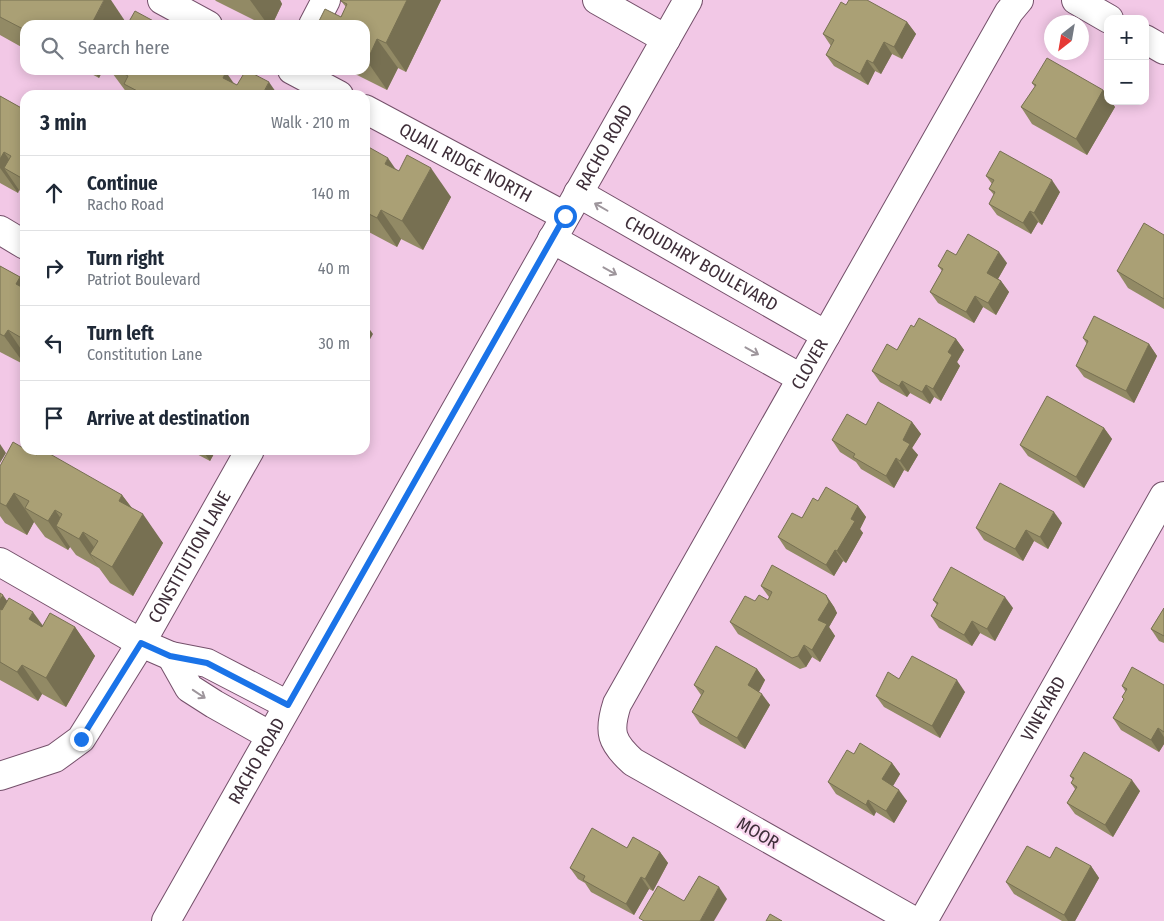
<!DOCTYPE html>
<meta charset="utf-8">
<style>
body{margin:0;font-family:"Fira Sans Condensed",sans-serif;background:#f6f6f7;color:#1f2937}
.controls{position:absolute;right:15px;top:15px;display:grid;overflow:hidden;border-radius:10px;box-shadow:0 2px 12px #0003}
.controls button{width:45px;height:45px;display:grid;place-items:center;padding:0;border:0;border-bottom:1px solid #e0e1e3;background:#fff;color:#1f2937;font:25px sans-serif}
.compass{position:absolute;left:1044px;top:15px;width:45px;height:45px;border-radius:50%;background:#fff;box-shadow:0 2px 12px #0003;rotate:211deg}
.stop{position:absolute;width:15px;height:15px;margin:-11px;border:4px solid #1a73e8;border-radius:50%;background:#fff}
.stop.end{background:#1a73e8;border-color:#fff;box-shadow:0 1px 5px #0008}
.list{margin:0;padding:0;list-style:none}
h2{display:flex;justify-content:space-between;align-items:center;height:65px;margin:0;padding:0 20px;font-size:21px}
h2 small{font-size:16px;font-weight:400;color:#747a83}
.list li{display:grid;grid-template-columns:32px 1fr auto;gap:15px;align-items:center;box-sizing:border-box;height:75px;padding:0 20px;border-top:1px solid #e0e1e3}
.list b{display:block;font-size:19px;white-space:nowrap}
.list p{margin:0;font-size:16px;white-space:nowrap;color:#747a83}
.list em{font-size:16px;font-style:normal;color:#747a83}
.icon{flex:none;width:28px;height:28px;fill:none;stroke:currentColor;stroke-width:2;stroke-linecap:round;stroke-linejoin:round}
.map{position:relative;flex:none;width:1164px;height:921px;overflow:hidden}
.search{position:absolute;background:#fff;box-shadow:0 2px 12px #0003;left:20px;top:20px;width:350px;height:55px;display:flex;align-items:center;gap:12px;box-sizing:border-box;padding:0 18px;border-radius:15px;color:#747a83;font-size:19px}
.panel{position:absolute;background:#fff;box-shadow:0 2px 12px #0003;left:20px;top:90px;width:350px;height:365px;border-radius:15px}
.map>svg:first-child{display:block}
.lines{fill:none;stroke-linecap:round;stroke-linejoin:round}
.minor-casing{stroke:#74506a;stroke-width:30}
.tertiary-casing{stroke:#74506a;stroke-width:30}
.minor{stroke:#fff;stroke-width:28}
.tertiary{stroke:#fff;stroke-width:28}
.wall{fill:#928a65}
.shaded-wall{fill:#777052}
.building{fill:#aaa075;stroke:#777052}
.oneway{stroke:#9e969c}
.route{stroke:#1a73e8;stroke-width:6}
.labels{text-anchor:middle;stroke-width:4.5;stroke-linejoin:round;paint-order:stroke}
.street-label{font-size:18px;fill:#3e2e39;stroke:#fad8f0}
</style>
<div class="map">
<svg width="1164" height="921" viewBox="0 0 1164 921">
<rect width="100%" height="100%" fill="#f2c8e6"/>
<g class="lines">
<defs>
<g id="minor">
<path d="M162,0L208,25"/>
<path d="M597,0L666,39"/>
<path d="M1076,0L1109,19"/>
<path d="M313,25L326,0"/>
<path d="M1145,39L1164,50"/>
<path d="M292,70L339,95"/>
<path id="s1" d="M365,109L565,216"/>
<path id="s2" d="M578,193L826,335"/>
<path d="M0,230L25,245"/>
<path d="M552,239L801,378"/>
<path d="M0,562L141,643L171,656L207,663L288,705"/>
<path d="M171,656L189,688L214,704L271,736"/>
<path id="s3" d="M0,776L55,758L81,739L141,643L250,450"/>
<path id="s4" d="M914,921L633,762C611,742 608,732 617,704L1009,12L1019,0"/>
<path id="s5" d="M923,921L1164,496"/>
</g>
<g id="tertiary">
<path id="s6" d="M166,921L688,0"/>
</g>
</defs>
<use href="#minor" class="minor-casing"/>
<use href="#tertiary" class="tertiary-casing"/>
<use href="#minor" class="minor"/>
<use href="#tertiary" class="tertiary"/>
</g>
<g class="wall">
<path d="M0,0L127,24V25H25V49L0,35Z"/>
<path d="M215,0H280L282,4L272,25H264L216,1Z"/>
<path d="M441,0L406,72L398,68L387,90L347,70H365V25L341,17L346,7L341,1Z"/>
<path d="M846,5L907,22L916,34L902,59L892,54L881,74L875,71L868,85L834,66L826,55L831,46L823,34Z"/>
<path d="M66,70H75L73,74Z"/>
<path d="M84,70H103L99,78Z"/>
<path d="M110,70H222L234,84L237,85L278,95H130L127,93Z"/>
<path d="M1032,83L1103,90L1108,96V101L1115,107L1087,155L1032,124L1021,107L1035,87Z"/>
<path d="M0,96L25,110V197L19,190L18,193L0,183Z"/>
<path d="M365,145L397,170L451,197L423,250L401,239L397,247L365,230Z"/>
<path d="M986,176L1060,192L1042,225L1038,222L1031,234L997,215L989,204L994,195L989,189L992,184Z"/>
<path d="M1164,235V309L1128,288L1117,271Z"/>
<path d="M956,255L1007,263L998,279L1001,281L1009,292L996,315L983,307L974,323L938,303L930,292L942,271L938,266Z"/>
<path d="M0,266L20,277L25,285V365L0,352Z"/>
<path d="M914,327L956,339L964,350L957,362L960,366L941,401L934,397L930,404L910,393L907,397L880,382L872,371L897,350Z"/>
<path d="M1083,338L1149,344L1157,356L1134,403L1084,377L1076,366L1087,344Z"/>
<path d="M912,422L921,434L912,448L918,455L908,472L904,470L894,488L861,469L856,462L840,452L832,440L866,425Z"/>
<path d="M1104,428L1112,439L1084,488L1028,456L1020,445Z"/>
<path d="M174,450H185L183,455Z"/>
<path d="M189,450H216L210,461Z"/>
<path d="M37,455L122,495L132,508L163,543L133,596L110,583L99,568L76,555L70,547L68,550L45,537L34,522L27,535L5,523L0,516V466Z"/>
<path d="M818,501L858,506L866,517L860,529L863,533L846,563L843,561L834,576L786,549L778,537L802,518Z"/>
<path d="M1062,523L1048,549L1034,541L1023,561L984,540L976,528Z"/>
<path d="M761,586L826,595L834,607L837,613L829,627L835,636L820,662L812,657L806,667L800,669L738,634L730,622L755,601L768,600L769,597Z"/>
<path d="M0,593L7,601L43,626L75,627L95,656L66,707L42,694L38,701L0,680Z"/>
<path d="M933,600L1013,608L995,641L980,633L972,646L939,628L931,616L937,605Z"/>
<path d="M1164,608V643L1159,641L1151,629Z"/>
<path d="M757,669L765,680L759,692L770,705L745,749L700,724L692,712L701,695L694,685Z"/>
<path d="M899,679L965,692L940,738L884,707L876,696Z"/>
<path d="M1164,685V744L1159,752L1121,730L1113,718L1124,699L1125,691L1122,686Z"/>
<path d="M854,754L892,763L900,774L893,786L907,801L894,823L876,812L874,816L836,794L828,782Z"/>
<path d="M1070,776L1140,791L1113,837L1075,814L1067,803L1075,789L1071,783L1073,780Z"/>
<path d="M627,848L660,852L668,863L653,891L649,889L634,915L591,892L585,883L578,879L570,868Z"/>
<path d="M1050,858L1091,866L1099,878L1075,921H1062L1014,894L1006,882Z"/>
</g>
<g class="shaded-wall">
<path d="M104,0H111L127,24V25H91Z"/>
<path d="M250,0H280L282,4L272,25H268Z"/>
<path d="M407,0H441L406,72L386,43Z"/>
<path d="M907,22L916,34L902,59L894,47Z"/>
<path d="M377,39L398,68L387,90L367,61Z"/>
<path d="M884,42L892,54L881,74L873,63Z"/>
<path d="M867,60L875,71L868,85L860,74Z"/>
<path d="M70,70H75L73,74Z"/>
<path d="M93,70H103L99,78Z"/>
<path d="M226,72L242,95L223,78Z"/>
<path d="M269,82L278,95H262Z"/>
<path d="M1103,90L1108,96V101H1111L1115,107L1087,155L1076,139Z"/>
<path d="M4,152L22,178L4,168L19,190L18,193L0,168V159Z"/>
<path d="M388,158L408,187L385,164Z"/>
<path d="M431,168L451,197L423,250L402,221Z"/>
<path d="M1052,180L1060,192L1042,225L1034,213Z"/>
<path d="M381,210L401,239L397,247L377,218Z"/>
<path d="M1030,211L1038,222L1031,234L1023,223Z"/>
<path d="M999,252L1007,263L995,284L987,273Z"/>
<path d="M20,277L25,285V297L16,284Z"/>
<path d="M1001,281L1009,292L996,315L988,303Z"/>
<path d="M975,296L983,307L974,323L966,312Z"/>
<path d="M365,323L373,334L365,348Z"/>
<path d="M8,330L25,355V365L4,336Z"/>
<path d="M956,339L964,350L957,362L960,366L941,401L933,389L948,352Z"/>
<path d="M1149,344L1157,356L1134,403L1126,391Z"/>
<path d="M902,381L910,393L907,397L899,386Z"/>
<path d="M926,385L934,397L930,404L922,392Z"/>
<path d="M912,422L921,434L912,448L918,455L908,472L900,461L903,440Z"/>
<path d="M1104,428L1112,439L1084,488L1076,477Z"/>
<path d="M0,444L6,453L0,463Z"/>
<path d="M180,450H185L183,455Z"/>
<path d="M202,450H216L210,461Z"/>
<path d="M896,458L904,470L894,488L886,476Z"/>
<path d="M14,493L34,522L27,535L6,506Z"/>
<path d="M122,495L140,519L143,514L163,543L133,596L112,567L119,501Z"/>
<path d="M858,506L866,517L860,529L863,533L846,563L837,551L851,519Z"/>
<path d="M55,510L73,536L56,526L70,547L68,550L48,521Z"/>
<path d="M1054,512L1062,523L1048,549L1040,537Z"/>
<path d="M1026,530L1034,541L1023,561L1015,549Z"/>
<path d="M83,532L104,561L90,554L99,568L79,539Z"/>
<path d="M835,550L843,561L834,576L826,565Z"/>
<path d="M3,595L23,624L0,612V600Z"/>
<path d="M826,595L834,607L837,613L829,627L835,636L820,662L812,650L818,620Z"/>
<path d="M1005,597L1013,608L995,641L987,629Z"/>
<path d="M33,612L54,641L29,619Z"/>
<path d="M972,621L980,633L972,646L964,635Z"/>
<path d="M75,627L95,656L66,707L46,678Z"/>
<path d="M804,645L812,657L806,667L798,656Z"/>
<path d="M22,665L42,694L38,701L17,672Z"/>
<path d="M757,669L765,680L756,697L748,685Z"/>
<path d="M957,680L965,692L940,738L932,726Z"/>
<path d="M762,694L770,705L745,749L737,738Z"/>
<path d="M1158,728L1164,737V744L1159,752L1151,740Z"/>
<path d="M892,763L900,774L890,791L882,779Z"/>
<path d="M1132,780L1140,791L1113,837L1105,825Z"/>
<path d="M899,790L907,801L894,823L886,811Z"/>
<path d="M868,800L876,812L874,816L866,805Z"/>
<path d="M660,852L668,863L653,891L645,879Z"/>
<path d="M1091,866L1099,878L1075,921H1068L1064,915Z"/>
<path d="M641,877L649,889L634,915L626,904Z"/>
<path d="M719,887L727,899L714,921H700Z"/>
</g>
<g class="building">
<path d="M0,0H104L91,25H25V30L0,17Z"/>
<path d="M341,0H407L386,43L377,39L367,61L365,60V25H317L325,9L341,17L347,4L341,1Z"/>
<path d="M849,0H867L907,22L894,47L884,42L873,63L867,60L860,74L826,55L834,40L823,34L841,2L846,5Z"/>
<path d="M135,11L159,24V25H127Z"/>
<path d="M1047,58L1103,90L1076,139L1021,107L1036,85L1032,83Z"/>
<path d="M117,70H222L226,72L223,78L237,85L246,70L269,82L262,95H145L124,84L128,76Z"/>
<path d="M0,96L25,110V180L4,168L11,156L4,152L0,159Z"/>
<path d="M365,145L388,158L385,164L399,171L407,155L431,168L402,221L381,210L377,218L365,212Z"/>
<path d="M1000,151L1052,180L1034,213L1030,211L1023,223L989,204L995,192L989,189L994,180L986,176Z"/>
<path d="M1144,223L1164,235V299L1117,271Z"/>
<path d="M968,234L999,252L987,273L1001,281L988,303L975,296L966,312L930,292L943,269L938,266L947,250L956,255Z"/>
<path d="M0,266L20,277L16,284L25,289V340L8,330L4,336L0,334Z"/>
<path d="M1094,316L1149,344L1126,391L1076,366L1088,341L1083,338Z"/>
<path d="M919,318L956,339L948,352L952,355L933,389L926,385L922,392L902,381L899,386L872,371L887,344L897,350L911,325L914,327Z"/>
<path d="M1047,396L1104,428L1076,477L1020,445Z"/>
<path d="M878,402L912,422L903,440L910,444L900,461L896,458L886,476L853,457L855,454L832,440L847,414L866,425Z"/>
<path d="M13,442L25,449V450H27L37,455L40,450H43L122,495L119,501L143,514L112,567L90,554L98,541L83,532L79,539L56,526L62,514L55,510L48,521L25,508L29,501L14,493L6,506L0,503V466Z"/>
<path d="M1000,483L1054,512L1040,537L1026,530L1015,549L976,528Z"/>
<path d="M826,487L858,506L851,519L855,521L837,551L835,550L826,565L778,537L792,513L802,518L813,498L818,501Z"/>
<path d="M772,565L826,595L829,602L818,620L827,624L812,650L804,645L798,656L792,658L730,622L745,596L755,601L759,595L768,600L772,592L761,586Z"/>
<path d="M951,567L1005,597L987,629L972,621L964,635L931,616L938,603L933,600Z"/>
<path d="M0,593L3,595L0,600Z"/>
<path d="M9,598L33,612L29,619L42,627L50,613L75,627L46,678L22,665L17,672L0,662V609L2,610Z"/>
<path d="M1164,608V636L1151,629Z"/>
<path d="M716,646L757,669L748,685L762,694L737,738L692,712L704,691L694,685Z"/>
<path d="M912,656L957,680L932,726L876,696L888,672L899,679Z"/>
<path d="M1132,667L1164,685V732L1158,728L1151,740L1113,718L1124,699L1122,697L1127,689L1122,686Z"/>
<path d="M860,743L892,763L882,779L899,790L886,811L868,800L866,805L828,782L847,750L854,754Z"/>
<path d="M1084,752L1132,780L1105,825L1067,803L1077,787L1071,783L1074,778L1070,776Z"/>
<path d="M592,828L627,848L633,837L660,852L645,879L641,877L626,904L583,880L585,876L570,868Z"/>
<path d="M1027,846L1050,858L1056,847L1091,866L1064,915L1006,882Z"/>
<path d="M699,876L719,887L700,921H644L639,918L658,886L684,901Z"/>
<path d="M770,914L782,921H766Z"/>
</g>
<defs><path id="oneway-shaft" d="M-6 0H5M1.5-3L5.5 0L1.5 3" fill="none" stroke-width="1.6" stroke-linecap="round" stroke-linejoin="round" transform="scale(1.25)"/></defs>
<g class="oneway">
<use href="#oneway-shaft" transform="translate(601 207) rotate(-150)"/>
<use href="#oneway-shaft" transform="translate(610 271) rotate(29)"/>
<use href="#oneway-shaft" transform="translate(752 351) rotate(29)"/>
<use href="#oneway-shaft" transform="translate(199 694) rotate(34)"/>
</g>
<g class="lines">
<path class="route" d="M81,739L141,643L170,656L207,663L288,705L565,216"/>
</g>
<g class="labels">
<g class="street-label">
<text dy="6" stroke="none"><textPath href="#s6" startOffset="889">RACHO ROAD</textPath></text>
<text dy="6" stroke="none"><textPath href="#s1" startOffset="114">QUAIL RIDGE NORTH</textPath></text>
<text dy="6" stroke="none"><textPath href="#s2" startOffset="142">CHOUDHRY BOULEVARD</textPath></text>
<text dy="6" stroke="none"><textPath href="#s4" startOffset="779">CLOVER</textPath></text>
<text dy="6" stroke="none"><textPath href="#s3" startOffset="302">CONSTITUTION LANE</textPath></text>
<text dy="6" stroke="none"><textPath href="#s5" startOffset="244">VINEYARD</textPath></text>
<text dy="6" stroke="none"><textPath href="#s6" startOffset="184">RACHO ROAD</textPath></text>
<text transform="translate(758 833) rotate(30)" y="6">MOOR</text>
</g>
</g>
</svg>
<div class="controls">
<button>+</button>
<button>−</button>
</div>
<svg class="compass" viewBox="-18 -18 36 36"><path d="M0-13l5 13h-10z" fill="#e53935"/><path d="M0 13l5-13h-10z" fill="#747a83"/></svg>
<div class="stop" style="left:565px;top:216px"></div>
<div class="stop end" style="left:81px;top:739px"></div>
<div class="search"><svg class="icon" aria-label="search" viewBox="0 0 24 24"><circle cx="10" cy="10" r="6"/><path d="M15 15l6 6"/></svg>Search here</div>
<section class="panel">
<h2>3 min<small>Walk · 210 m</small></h2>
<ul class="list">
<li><svg class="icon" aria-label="ahead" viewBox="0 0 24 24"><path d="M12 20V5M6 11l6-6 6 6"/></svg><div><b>Continue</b><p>Racho Road</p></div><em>140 m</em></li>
<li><svg class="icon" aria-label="right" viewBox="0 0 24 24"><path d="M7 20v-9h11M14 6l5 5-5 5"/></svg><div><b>Turn right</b><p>Patriot Boulevard</p></div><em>40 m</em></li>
<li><svg class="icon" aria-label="left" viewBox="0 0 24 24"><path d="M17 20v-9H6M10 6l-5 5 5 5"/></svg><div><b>Turn left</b><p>Constitution Lane</p></div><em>30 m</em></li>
<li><svg class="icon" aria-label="arrive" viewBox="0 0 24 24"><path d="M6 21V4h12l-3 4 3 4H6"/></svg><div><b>Arrive at destination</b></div></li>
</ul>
</section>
</div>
